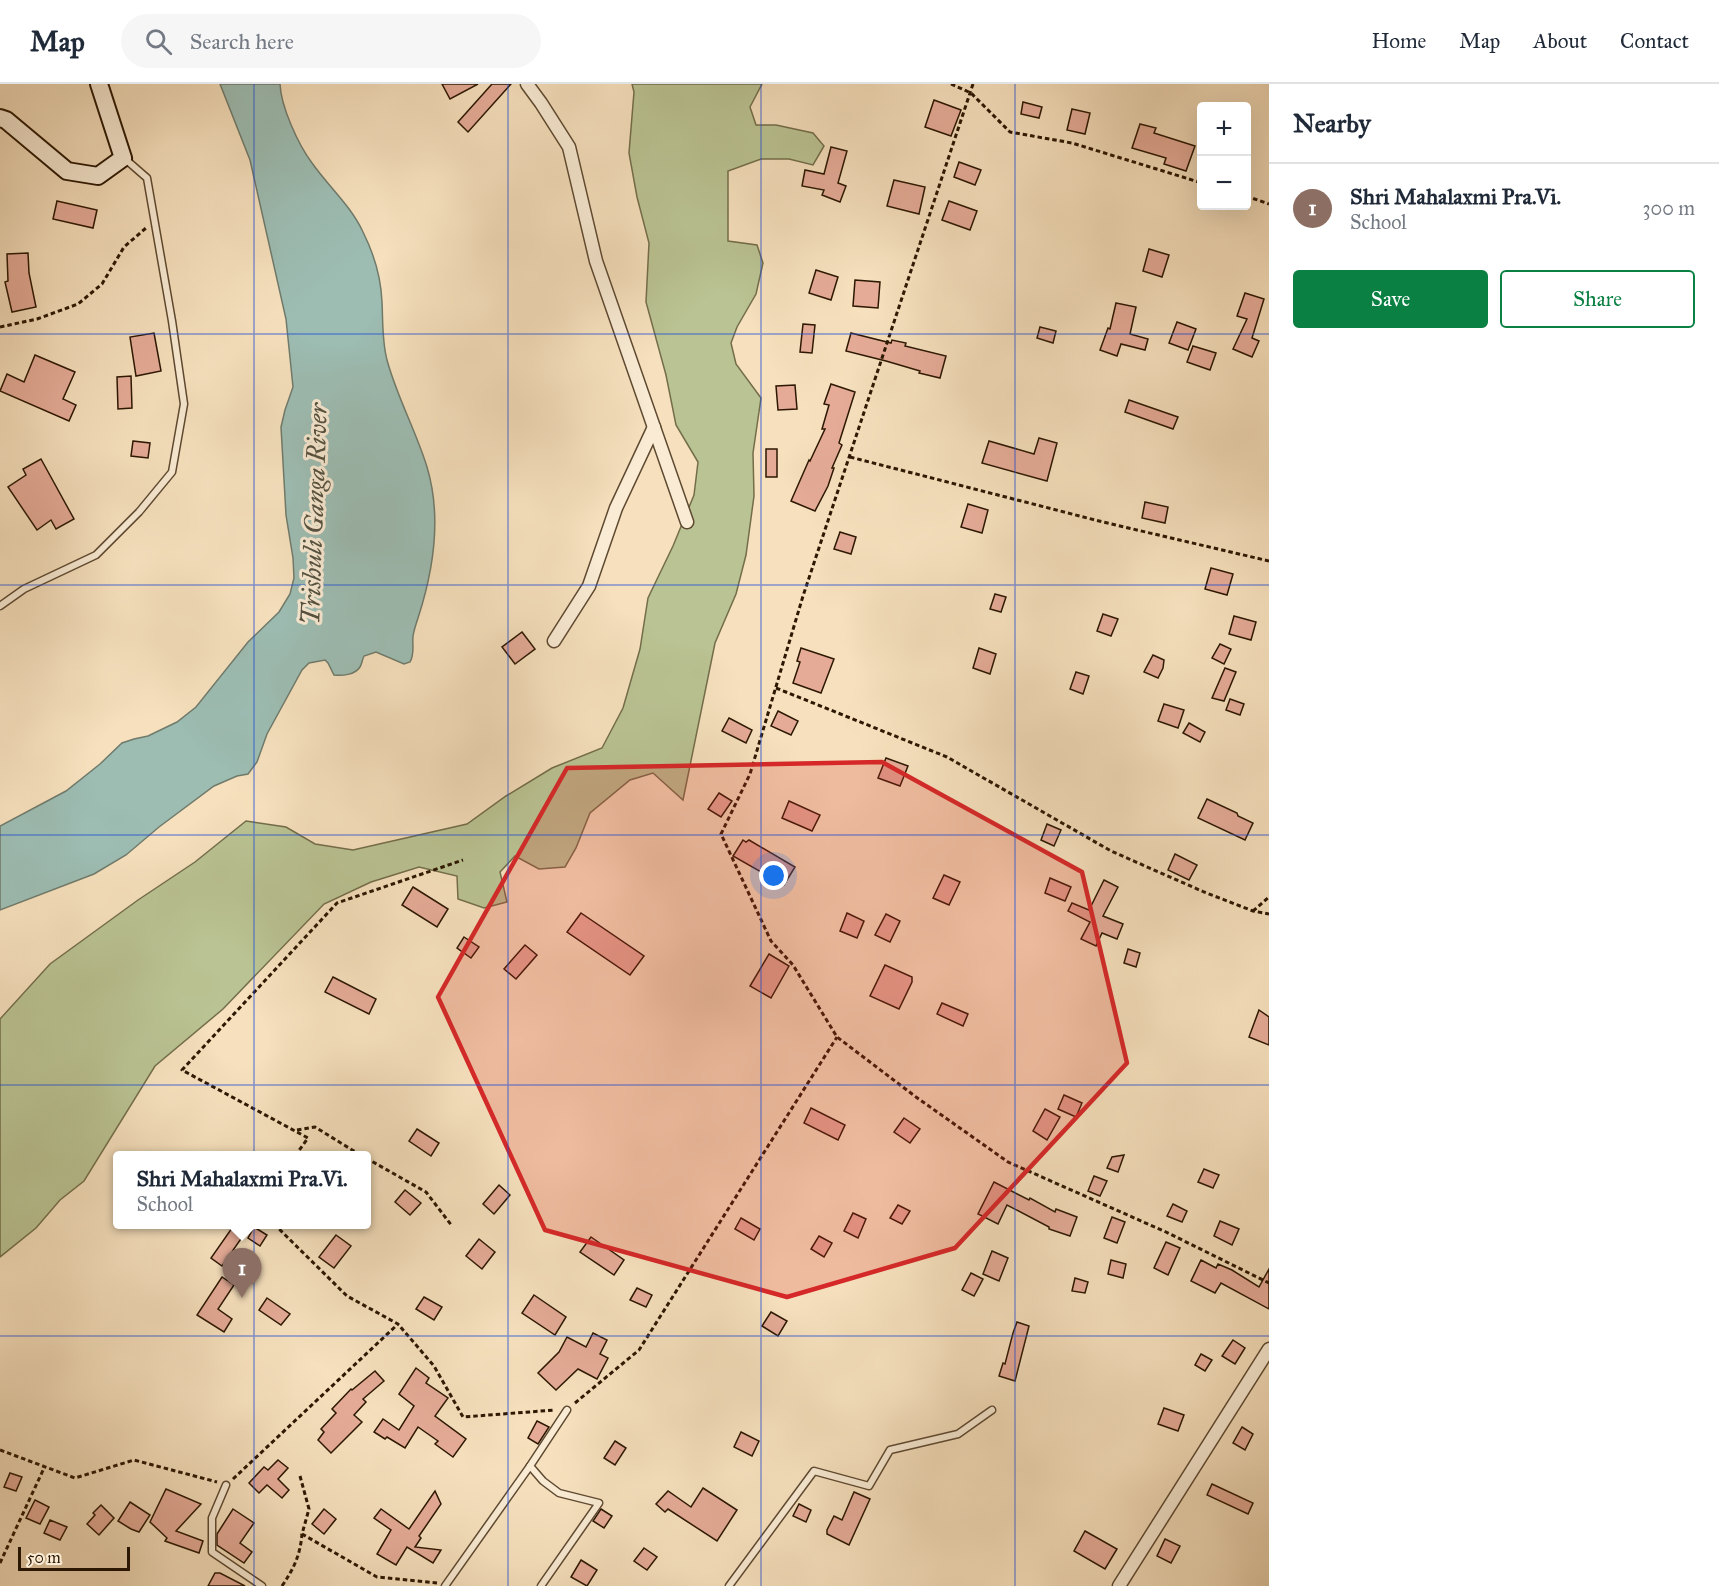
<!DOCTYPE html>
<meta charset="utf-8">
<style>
body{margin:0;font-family:"IM FELL Great Primer",serif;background:#f6f6f7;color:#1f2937}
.controls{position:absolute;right:18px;top:18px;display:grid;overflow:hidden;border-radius:6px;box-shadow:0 6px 24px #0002}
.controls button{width:54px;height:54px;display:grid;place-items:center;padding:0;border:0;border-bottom:2px solid #e0e1e3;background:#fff;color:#1f2937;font:30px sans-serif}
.scale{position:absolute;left:18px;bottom:15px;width:112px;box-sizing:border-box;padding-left:6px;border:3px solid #2c1702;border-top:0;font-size:16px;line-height:21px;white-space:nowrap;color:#2c1702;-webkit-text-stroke:4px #f9ebd4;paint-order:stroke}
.you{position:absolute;left:774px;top:792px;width:21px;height:21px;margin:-15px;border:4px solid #fff;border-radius:50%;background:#1a73e8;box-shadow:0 0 0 9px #1a73e833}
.badge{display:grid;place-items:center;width:39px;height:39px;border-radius:50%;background:#0b8043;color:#fff;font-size:20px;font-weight:700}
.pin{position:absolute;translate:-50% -50px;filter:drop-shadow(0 2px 3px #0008)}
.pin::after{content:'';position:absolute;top:32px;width:21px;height:18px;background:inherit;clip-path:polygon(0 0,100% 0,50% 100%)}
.popup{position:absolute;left:113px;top:1067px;width:258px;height:78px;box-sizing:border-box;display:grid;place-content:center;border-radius:6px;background:#fff;filter:drop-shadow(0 2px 4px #0005);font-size:20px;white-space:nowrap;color:#747a83}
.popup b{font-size:22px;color:#1f2937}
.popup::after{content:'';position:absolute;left:50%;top:100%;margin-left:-12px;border:12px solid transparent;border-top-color:#fff}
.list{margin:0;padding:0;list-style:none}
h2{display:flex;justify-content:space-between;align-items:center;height:78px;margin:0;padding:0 24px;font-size:26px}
h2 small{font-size:20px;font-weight:400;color:#747a83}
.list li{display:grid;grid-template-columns:39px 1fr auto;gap:18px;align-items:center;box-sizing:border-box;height:90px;padding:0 24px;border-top:2px solid #e0e1e3}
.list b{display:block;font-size:22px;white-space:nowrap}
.list p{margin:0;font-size:20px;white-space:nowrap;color:#747a83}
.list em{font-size:20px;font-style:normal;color:#747a83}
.actions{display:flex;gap:12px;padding:18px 24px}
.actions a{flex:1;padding:14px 0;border:2px solid #0b8043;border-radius:6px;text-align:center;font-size:21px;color:#0b8043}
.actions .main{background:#0b8043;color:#fff}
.icon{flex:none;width:33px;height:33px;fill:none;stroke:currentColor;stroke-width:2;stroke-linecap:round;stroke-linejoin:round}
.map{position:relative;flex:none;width:1269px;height:1502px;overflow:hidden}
header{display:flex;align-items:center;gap:36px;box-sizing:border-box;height:84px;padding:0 30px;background:#fff;border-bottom:2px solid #e0e1e3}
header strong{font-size:28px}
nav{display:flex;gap:33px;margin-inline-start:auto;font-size:21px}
.search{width:420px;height:54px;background:#f6f6f7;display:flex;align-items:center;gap:15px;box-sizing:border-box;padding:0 21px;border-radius:33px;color:#747a83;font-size:22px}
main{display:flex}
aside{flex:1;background:#fff}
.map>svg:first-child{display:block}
.green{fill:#bac393;stroke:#736d4a;stroke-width:1.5}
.water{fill:#9dbdb3;stroke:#707b6c;stroke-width:1.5}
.building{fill:#e5ab97;stroke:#2c1702;stroke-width:1.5}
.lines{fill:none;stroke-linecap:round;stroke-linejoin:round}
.lane-casing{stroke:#5e4931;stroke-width:9}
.street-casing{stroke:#5e4931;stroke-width:15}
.secondary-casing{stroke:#2c1702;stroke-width:20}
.path{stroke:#2c1702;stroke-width:3;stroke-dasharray:4.5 3;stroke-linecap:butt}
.lane{stroke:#f9ebd4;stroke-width:6}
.street{stroke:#f9ebd4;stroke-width:12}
.secondary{stroke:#f9ebd4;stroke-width:16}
.marked{fill:#d62828;fill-opacity:0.2;stroke:#d62828;stroke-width:4.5;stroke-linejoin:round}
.grid{fill:none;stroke:#1d4ed8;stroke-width:1.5;stroke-opacity:0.55}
.labels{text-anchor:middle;stroke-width:6;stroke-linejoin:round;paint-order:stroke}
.water-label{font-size:26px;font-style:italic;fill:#545140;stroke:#f9ebd4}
</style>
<header>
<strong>Map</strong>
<div class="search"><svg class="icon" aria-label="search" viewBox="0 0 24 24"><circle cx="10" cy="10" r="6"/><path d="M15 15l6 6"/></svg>Search here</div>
<nav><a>Home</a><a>Map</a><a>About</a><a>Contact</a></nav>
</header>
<main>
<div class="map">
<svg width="1269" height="1502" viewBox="0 0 1269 1502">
<rect width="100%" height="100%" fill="#f6e0bd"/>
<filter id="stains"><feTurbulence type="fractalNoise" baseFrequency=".00333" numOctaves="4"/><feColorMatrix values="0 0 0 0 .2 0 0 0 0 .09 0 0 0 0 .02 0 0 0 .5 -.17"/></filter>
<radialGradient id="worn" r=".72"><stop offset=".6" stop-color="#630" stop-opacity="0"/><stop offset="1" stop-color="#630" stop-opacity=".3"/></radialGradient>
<path class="green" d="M632,0H762L750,23L756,41H776L813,49L824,62L813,81L789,75H761L728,87V157L757,161L763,179L756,210L737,243L731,259L736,280L761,314L753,369L754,412L746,471L736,510L715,559L683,716L653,689L630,696L590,729L576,764L565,783L539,785L515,772L500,788L507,818L484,824L458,815L457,792L419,783L371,798L324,820L223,925L155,982L84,1097L60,1116L36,1144L0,1173V935L50,880L138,816L195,778L246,737L286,743L315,760L353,766L467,740L506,712L552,684L602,664L623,624L640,565L648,514L673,462L694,411L698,378L676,341L666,291L646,218L649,159L637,113L629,69L634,8Z"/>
<path class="water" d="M220,0H280C281,23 298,60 312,79C329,103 351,122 363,148C374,170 381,193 382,218C383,238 382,257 387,276C397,313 416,347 427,383C442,433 434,485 418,534C416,540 414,546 413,552C412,562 415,569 410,578L404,580L376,568L364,572C362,576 362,580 360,583C355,591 342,592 334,591L328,579L325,576L309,579L302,586L267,650L257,678L248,690L237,692L214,702L159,743L126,771L94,790L0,826V742L66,707L100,680L122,659L134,655L148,652L177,638L196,623L248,558L279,528L290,510L294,494L293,474L286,431L281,343L285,326L293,303L286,235L250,76Z"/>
<g class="building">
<path d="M442,0H478L450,15Z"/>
<path d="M492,0H511L468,48L458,38Z"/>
<path d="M934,16L961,26L951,52L925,43Z"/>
<path d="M1023,18L1042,23L1039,34L1021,30Z"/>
<path d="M1072,25L1090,29L1085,50L1067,46Z"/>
<path d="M1140,40L1156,44L1154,49L1195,62L1186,87L1164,80L1166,74L1132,64Z"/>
<path d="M831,63L847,67L838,99L846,102L840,118L822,111L824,106L802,102L805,86L824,90Z"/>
<path d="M959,78L981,86L975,101L954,93Z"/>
<path d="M894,96L925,103L919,130L887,122Z"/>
<path d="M57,117L97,126L93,144L53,135Z"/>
<path d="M949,117L977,127L970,146L942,136Z"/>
<path d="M1149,165L1169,171L1162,193L1143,187Z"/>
<path d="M28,169L29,189L36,223L12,228L5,198L8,197L7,170Z"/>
<path d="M816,186L838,193L831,216L809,209Z"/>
<path d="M855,196L880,198L878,224L853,222Z"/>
<path d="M1245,209L1264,215L1252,254L1259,257L1252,273L1233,265L1247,235L1237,232Z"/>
<path d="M1116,219L1136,223L1130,250L1148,255L1145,266L1121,260L1117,272L1100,266L1108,244L1110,245Z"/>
<path d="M1177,238L1196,245L1188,266L1169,259Z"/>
<path d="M803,240L815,241L812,269L800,268Z"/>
<path d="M1040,243L1056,247L1053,259L1037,254Z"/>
<path d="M154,249L161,287L136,292L130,253Z"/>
<path d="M851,249L891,259L892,256L906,259L905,262L946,272L940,294L919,289L920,287L886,277L846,267Z"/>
<path d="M1193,262L1216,269L1210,286L1187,278Z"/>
<path d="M35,271L75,288L63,315L76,321L69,337L0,307L7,290L24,298Z"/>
<path d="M131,292L132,324L118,325L117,293Z"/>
<path d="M831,300L855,308L839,359L842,361L832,384H834L828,402L815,427L791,417L809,376L810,377L825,345H822L829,321L824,320Z"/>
<path d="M795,301L797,325L778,326L776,302Z"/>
<path d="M1129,316L1178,333L1173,345L1125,328Z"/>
<path d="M1039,354L1057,359L1047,397L982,379L989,357L1034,370Z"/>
<path d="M133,357L150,359L148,374L131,372Z"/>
<rect x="766" y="365" width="11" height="28"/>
<path d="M41,375L74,435L56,445L51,436L37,446L8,403L26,391L23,385Z"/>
<path d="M1145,418L1168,423L1165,439L1142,434Z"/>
<path d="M968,420L988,426L982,449L961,443Z"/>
<path d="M840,448L856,453L851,470L834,465Z"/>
<path d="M1211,484L1233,490L1227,511L1205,505Z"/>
<path d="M995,510L1006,513L1001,528L990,525Z"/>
<path d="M1103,530L1118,535L1111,552L1097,547Z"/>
<path d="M1234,532L1256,538L1251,556L1229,550Z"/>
<path d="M522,548L535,565L515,580L502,563Z"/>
<path d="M1220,560L1231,565L1224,580L1212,574Z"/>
<path d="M801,564L834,575L821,609L793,599L800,578L797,577Z"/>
<path d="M979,564L996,570L990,590L973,584Z"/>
<path d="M1153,571L1164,576L1163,584L1158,594L1144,588Z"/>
<path d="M1225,584L1236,588L1224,617L1212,614Z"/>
<path d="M1076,588L1089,592L1083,610L1070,605Z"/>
<path d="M1230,615L1244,620L1240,631L1226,626Z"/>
<path d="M1164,620L1184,626L1178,644L1158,637Z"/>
<path d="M778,627L798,637L791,651L771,642Z"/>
<path d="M729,634L752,646L746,659L722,647Z"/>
<path d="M1189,639L1205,648L1200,658L1183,649Z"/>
<path d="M886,674L908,682L900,702L878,694Z"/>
<path d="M719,709L732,717L721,733L708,725Z"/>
<path d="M1207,715L1237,729L1238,732L1253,739L1245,756L1198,734Z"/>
<path d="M789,717L820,731L812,747L782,734Z"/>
<path d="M1047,740L1061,746L1054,762L1041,756Z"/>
<path d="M743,756L746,758L749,756L795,783L784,801L733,772Z"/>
<path d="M1175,770L1197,781L1189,796L1168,786Z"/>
<path d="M944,791L960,798L949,821L933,814Z"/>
<path d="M1050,794L1071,803L1065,817L1045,809Z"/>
<path d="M1104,796L1118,803L1103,832L1123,840L1117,855L1102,849L1096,862L1081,855L1090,838L1068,827L1072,819L1089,826Z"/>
<path d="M413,803L448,825L437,843L402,821Z"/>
<path d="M581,829L644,872L630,891L567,848Z"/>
<path d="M847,829L864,837L857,854L840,847Z"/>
<path d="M886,830L900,837L890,858L875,851Z"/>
<path d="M464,853L479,863L471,874L457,864Z"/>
<path d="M525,861L537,871L516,895L504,885Z"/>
<path d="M1128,865L1140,869L1136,883L1124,879Z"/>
<path d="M769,870L789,882L771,914L750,902Z"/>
<path d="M885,881L912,893V898L899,925L870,912Z"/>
<path d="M333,893L376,915L369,930L325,908Z"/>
<path d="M942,919L968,930L963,942L937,930Z"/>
<path d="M1259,926L1269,933V961L1249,953Z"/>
<path d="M1064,1011L1082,1019L1076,1033L1058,1025Z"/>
<path d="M811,1024L845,1041L838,1056L804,1039Z"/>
<path d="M1045,1025L1060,1033L1047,1056L1033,1047Z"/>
<path d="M904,1034L920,1045L910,1059L894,1048Z"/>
<path d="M417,1045L439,1059L431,1072L409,1057Z"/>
<path d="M1124,1071L1118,1088L1107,1084L1112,1073Z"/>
<path d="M1204,1085L1219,1091L1213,1104L1198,1098Z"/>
<path d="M1094,1092L1107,1097L1100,1112L1088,1107Z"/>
<path d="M994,1098L1029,1116L1030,1114L1055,1128L1056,1125L1077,1133L1070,1152L1049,1145V1143L1007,1121L998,1140L978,1130Z"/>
<path d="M499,1101L510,1111L494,1130L483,1120Z"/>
<path d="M405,1106L421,1119L410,1131L395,1118Z"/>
<path d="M1173,1120L1187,1127L1182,1138L1167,1132Z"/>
<path d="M898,1121L910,1127L902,1140L890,1134Z"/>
<path d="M853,1129L866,1135L858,1154L844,1147Z"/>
<path d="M1112,1133L1125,1138L1117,1159L1104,1154Z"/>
<path d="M741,1134L760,1145L754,1156L735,1145Z"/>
<path d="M1220,1137L1239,1145L1232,1161L1214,1152Z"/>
<path d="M254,1143L267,1151L260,1162L248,1154Z"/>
<path d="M232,1144L243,1152L222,1182L211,1174Z"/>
<path d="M336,1151L351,1162L334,1184L319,1173Z"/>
<path d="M819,1152L832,1159L824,1173L811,1165Z"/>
<path d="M591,1153L624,1176L614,1191L580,1168Z"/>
<path d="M479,1155L495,1168L482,1185L466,1172Z"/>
<path d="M1166,1158L1180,1164L1168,1191L1154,1184Z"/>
<path d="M992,1167L1008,1174L999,1197L983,1190Z"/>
<path d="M1111,1176L1126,1180L1123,1194L1108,1190Z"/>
<path d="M1201,1176L1216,1184L1218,1180L1232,1186L1259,1203L1269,1185V1225L1221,1199L1215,1209L1191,1197Z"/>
<path d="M971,1189L983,1195L974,1212L962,1206Z"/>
<path d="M222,1193L234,1201L218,1225L232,1235L224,1248L197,1231Z"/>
<path d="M1075,1194L1088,1198L1085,1209L1072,1207Z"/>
<path d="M637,1204L652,1211L646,1223L630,1216Z"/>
<path d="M534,1211L566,1233L555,1251L522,1229Z"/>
<path d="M424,1213L442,1223L434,1236L416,1225Z"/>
<path d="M267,1214L290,1230L281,1241L259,1226Z"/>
<path d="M771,1228L787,1237L778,1252L762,1242Z"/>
<path d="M1017,1238L1029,1242L1015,1297L999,1292L1003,1279L1005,1280L1013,1249Z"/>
<path d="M593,1249L607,1256L600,1270L608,1274L597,1295L578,1285L556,1306L538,1289L559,1268L567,1253L586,1263Z"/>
<path d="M1233,1256L1245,1264L1235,1280L1222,1272Z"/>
<path d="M1201,1270L1212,1276L1205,1287L1195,1281Z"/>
<path d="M416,1284L429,1294L426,1299L448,1314L435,1332L466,1355L453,1373L435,1360L438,1357L418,1343L405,1364L387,1353L385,1355L374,1348L383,1335L399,1346L414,1322L399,1310Z"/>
<path d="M375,1287L384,1297L363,1315L366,1318L354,1331L362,1338L331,1369L318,1356L324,1348L321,1345L336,1329L332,1325L351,1305L352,1306Z"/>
<path d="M1164,1324L1184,1331L1178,1347L1158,1340Z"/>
<path d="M537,1337L549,1343L538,1360L528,1354Z"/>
<path d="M1242,1343L1253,1350L1245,1366L1233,1359Z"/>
<path d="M741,1348L759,1357L752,1372L734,1363Z"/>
<path d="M615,1357L626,1364L615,1381L604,1374Z"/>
<path d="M278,1376L288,1384L278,1395L289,1406L282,1414L267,1401L259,1409L249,1399L264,1383L268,1386Z"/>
<path d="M10,1389L22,1393L16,1407L4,1403Z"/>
<path d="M1212,1400L1253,1419L1248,1430L1207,1411Z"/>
<path d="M703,1404L737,1426L717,1457L668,1425L665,1428L656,1420L668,1407L691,1423Z"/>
<path d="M166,1405L201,1420L176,1447L203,1457L199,1469L165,1457L167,1454L150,1438Z"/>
<path d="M435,1407L441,1420L419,1452L421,1454L415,1463L441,1466L433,1479L407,1463L396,1481L377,1470L391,1446L374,1434L381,1425L409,1445Z"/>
<path d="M854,1408L870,1415L849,1461L827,1450V1446L834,1432L842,1436Z"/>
<path d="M35,1416L49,1423L40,1440L26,1434Z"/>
<path d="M130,1418L150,1431L139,1448L131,1445L118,1437Z"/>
<path d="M799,1420L811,1426L806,1438L793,1432Z"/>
<path d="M101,1421L114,1434L99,1451L87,1440L95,1431L93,1429Z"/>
<path d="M233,1425L254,1439L240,1459L252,1468L244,1479L217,1461V1450Z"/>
<path d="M324,1425L336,1435L324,1450L312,1440Z"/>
<path d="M601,1425L612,1432L604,1444L593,1437Z"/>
<path d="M50,1436L67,1443L60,1456L44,1449Z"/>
<path d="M1085,1447L1117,1465L1105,1485L1074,1467Z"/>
<path d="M1165,1455L1180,1462L1171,1479L1157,1472Z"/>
<path d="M644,1464L657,1473L647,1486L634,1477Z"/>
<path d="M581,1476L597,1486L587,1502L571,1493Z"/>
<path d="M215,1489H220L245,1502H208Z"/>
</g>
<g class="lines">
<defs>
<g id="lane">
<path d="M0,522L24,505L96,471L139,428L172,388L184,320L172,237L147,94L124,74"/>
<path d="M226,1401L212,1434V1468L262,1502"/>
<path d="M445,1502L530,1382"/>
<path d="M541,1502L599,1419L559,1409L543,1397L530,1382L567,1326"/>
<path d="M729,1502L814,1387L869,1402L890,1366L958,1350L992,1326"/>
</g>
<g id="street">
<path d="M527,0L541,19L569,63L596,177L687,438"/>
<path d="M554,557L589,502L616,424L654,343"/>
<path d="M1119,1502L1269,1265"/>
</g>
<path id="secondary" d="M0,34L6,36L67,87L98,92L123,74L99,0"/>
</defs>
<use href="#lane" class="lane-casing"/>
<use href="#street" class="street-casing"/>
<use href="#secondary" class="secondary-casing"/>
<g class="path">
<path d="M951,0L971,9L1010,48L1072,59L1202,99"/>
<path d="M973,0L803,512L750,690L721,750L771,857L793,881L837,953L916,1013L1008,1078L1166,1148L1269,1199"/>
<path d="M1246,112L1269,120"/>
<path d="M0,243L37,235L78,220L102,200L124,163L146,144"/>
<path d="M850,373L1103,438L1269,477"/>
<path d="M776,604L947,673L1111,767L1204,808L1253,827L1269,830"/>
<path d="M1253,827L1269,813"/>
<path d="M297,1046L315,1043L362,1072"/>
<path d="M295,1072L308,1054L182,986L337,819L463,776"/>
<path d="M366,1074L426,1108L452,1142"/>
<path d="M274,1140L347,1212L398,1240L434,1282L463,1333L555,1326"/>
<path d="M575,1319L639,1266L837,953"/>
<path d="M0,1366L75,1394L134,1376L217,1398"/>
<path d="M300,1392L309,1425L302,1450L377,1493L437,1499"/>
<path d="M233,1395L398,1240"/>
<path d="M0,1479L45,1382"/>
<path d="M282,1502C294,1484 300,1472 302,1450"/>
</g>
<use href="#lane" class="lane"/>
<use href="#street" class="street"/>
<use href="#secondary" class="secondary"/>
</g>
<path class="marked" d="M882,678L1082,788L1127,979L955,1164L787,1213L545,1146L438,913L567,684Z"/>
<path class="grid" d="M254,0V1502M508,0V1502M761,0V1502M1015,0V1502M0,250H1269M0,501H1269M0,751H1269M0,1001H1269M0,1252H1269"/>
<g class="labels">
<g class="water-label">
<text transform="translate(314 430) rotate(-88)" y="9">Trishuli Ganga River</text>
</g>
</g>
<rect width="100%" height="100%" filter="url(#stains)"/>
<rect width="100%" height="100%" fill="url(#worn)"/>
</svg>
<div class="controls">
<button>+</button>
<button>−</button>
</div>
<div class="scale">50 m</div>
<div class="you"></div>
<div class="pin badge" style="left:242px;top:1214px;background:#8d6e63">1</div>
<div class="popup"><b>Shri Mahalaxmi Pra.Vi.</b>School</div>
</div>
<aside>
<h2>Nearby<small></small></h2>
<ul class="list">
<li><span class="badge" style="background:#8d6e63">1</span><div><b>Shri Mahalaxmi Pra.Vi.</b><p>School</p></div><em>300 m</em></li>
</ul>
<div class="actions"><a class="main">Save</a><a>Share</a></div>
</aside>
</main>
